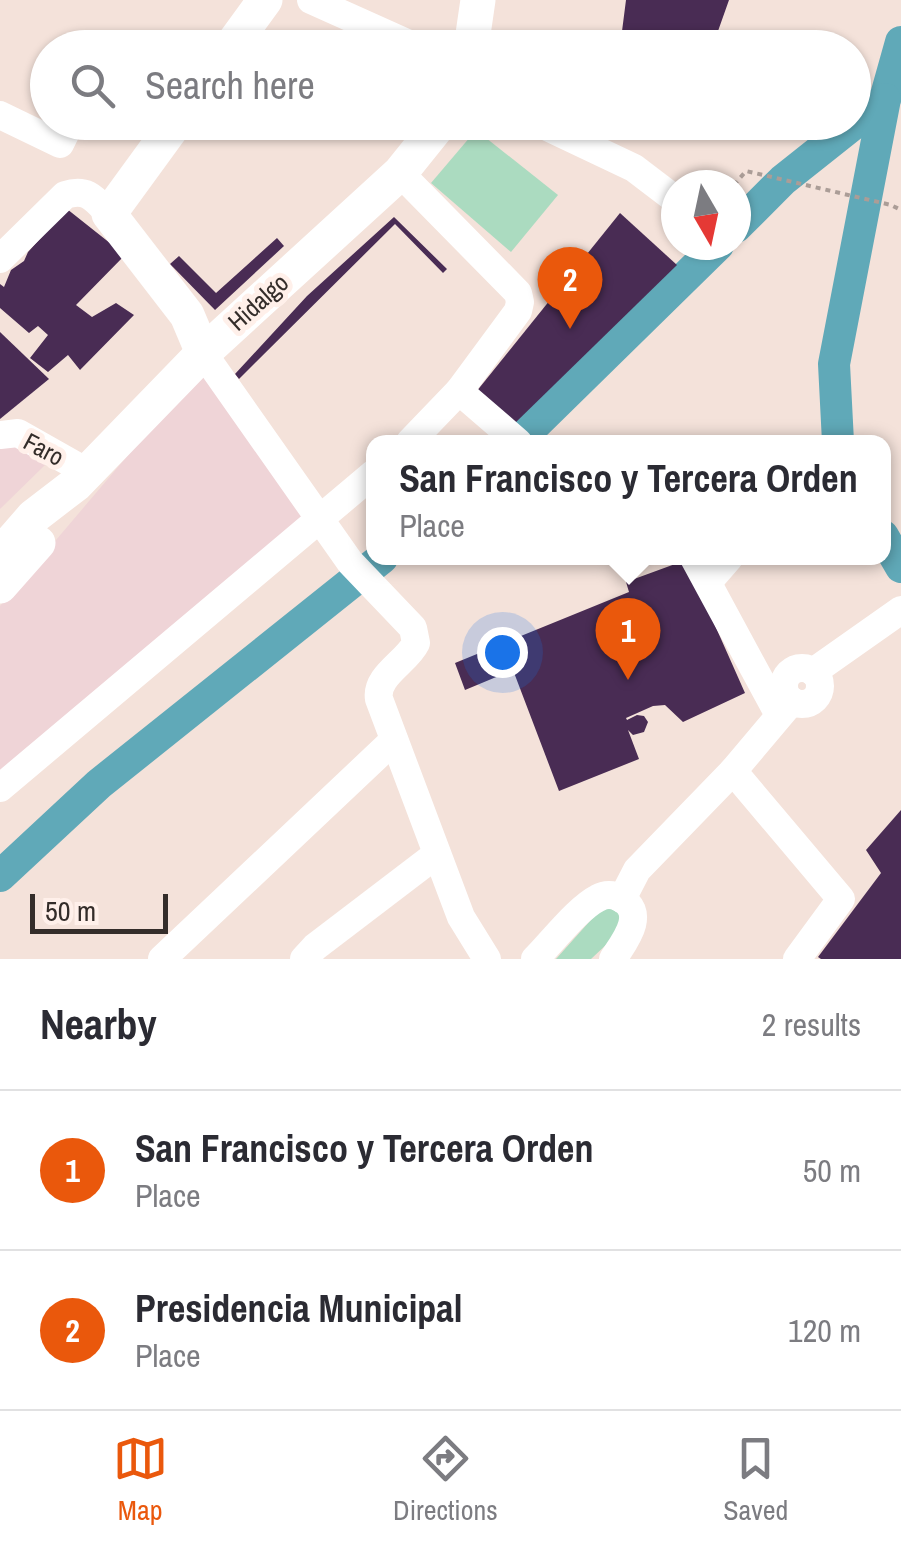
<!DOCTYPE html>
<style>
body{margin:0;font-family:"Archivo Narrow",sans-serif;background:#f2f2f3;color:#2b2b33}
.compass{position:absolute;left:661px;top:170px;width:90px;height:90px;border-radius:50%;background:#fff;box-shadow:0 2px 8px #0004;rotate:171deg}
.scale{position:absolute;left:30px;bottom:25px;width:138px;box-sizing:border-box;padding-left:10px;border:5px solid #342d2a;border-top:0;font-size:28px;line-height:35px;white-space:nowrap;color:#342d2a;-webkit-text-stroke:8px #fff0ea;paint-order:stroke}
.you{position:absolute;left:502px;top:652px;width:35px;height:35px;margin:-25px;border:8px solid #fff;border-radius:50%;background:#1a73e8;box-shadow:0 0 0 15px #1a73e833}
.badge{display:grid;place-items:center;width:65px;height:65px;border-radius:50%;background:#ea580c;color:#fff;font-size:32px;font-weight:700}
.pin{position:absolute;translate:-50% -82px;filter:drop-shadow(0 2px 5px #0008)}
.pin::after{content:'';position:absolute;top:52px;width:35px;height:30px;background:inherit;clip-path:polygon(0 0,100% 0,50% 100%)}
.popup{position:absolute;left:366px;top:435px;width:525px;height:130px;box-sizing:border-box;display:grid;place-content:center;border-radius:20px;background:#fff;filter:drop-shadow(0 2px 8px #0005);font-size:32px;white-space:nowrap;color:#7c7c81}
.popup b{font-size:38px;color:#2b2b33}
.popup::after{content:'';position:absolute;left:50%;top:100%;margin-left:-20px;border:20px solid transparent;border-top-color:#fff}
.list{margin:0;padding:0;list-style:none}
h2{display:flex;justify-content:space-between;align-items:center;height:130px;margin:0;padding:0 40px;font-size:42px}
h2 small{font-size:32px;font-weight:400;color:#7c7c81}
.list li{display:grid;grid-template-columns:65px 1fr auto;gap:30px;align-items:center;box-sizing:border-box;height:160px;padding:0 40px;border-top:2px solid #e1e1e2}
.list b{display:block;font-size:38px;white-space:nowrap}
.list p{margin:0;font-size:32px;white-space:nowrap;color:#7c7c81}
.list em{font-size:32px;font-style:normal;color:#7c7c81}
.icon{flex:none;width:55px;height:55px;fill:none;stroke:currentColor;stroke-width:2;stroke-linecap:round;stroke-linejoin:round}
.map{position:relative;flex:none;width:901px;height:959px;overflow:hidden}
.search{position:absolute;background:#fff;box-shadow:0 2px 8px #0004;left:30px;right:30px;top:30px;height:110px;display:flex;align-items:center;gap:25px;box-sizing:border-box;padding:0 35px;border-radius:55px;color:#7c7c81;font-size:38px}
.sheet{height:450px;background:#fff}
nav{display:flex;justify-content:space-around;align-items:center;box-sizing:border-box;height:140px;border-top:2px solid #e1e1e2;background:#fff;font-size:28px;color:#7c7c81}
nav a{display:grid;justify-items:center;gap:5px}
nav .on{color:#ea580c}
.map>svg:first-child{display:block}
.commercial{fill:#efd4d7}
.green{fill:#abdbc0}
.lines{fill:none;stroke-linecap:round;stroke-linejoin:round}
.river{stroke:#60a9b8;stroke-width:32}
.building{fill:#492c54}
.path{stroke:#ab9d97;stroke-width:4;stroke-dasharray:5 5;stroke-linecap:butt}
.minor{stroke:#fff;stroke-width:28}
.major{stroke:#fff;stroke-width:35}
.labels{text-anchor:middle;stroke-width:10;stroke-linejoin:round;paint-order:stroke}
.street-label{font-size:25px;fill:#342d2a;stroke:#fff0ea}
</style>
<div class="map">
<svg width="901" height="959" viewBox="0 0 901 959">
<rect width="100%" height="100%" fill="#f4e2da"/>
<g class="commercial">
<path d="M202,368L306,517L0,780V606Z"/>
<path d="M0,439L46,464L0,509Z"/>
</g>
<g class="green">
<path d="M476,130L558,195L511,252L431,183Z"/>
<path d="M606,903L620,906L625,927L591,959H556Z"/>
</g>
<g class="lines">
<g class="river">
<path d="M736,227L783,180L885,99L901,42"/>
<path d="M517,442L718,245"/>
<path d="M838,442L834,364L885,99"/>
<path d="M883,536L901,567"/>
<path d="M0,876L99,784L382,558"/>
</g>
</g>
<g class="building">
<path d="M626,0H729L712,48H617L621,39Z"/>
<path d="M67,209L125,255L76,305L92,317L116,303L134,315L80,370L68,355L48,372L30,358L48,335L38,326L29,333L0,308V284L4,287L11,270L24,261L28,252Z"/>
<path d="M620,213L677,265L512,426L476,392Z"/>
<path d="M394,217L447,269L443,273L395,224L239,379L235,374L307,296Z"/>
<path d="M277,238L284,246L215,310L170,264L179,256L216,293Z"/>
<path d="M0,332L49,379L0,419Z"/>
<path d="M686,560L745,693L683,722L665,705L653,706L626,718L627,720L637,715L644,716L648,722L644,732L633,735L628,730L639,759L559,791L513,670L465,690L455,663L629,592L626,582Z"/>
<path d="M901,810V959H821L818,957L881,873L866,850Z"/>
</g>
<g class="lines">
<path class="path" d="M734,185L746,171L891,205L901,210"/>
<g class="minor">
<path d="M311,0L418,48"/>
<path d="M0,115L60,144L71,122"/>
<path d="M537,122L634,168L676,200"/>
<path d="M400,173L518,293L520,302L518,311L459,391L410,442"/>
<path d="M0,259L65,195C87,188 94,198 109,214"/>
<path d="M203,353L350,562L413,628L416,643C407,662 375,676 379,699L461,917L487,959"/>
<path d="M459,391L518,442"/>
<path d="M0,435L18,433L87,472"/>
<path d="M694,558L779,715"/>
<path d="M709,581L729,558"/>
<circle cx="802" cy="686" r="18"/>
<path d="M813,672L901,610"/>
<path d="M733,771L841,899L797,959"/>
<path d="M0,788L373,474"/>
<path d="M622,899L637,870L733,771L792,701"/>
<path d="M162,959L394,740"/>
<path d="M304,959L315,947L437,854"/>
<path d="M535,959C552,942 578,908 598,898C605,894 613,894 620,898C648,913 624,942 613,959"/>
</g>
<g class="major">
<path d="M230,48L265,0"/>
<path d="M471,48L478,0"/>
<path d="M176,122L109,214L187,315L203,353"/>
<path d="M0,555L33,517L76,484L203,353L400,173L441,122"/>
<path d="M0,586L38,543"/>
</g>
</g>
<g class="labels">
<g class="street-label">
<text transform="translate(258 302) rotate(-42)" y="9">Hidalgo</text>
<text transform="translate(44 449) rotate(28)" y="9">Faro</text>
</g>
</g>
</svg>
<svg class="compass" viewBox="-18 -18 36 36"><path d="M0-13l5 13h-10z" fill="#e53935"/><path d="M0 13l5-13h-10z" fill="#7c7c81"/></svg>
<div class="scale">50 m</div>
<div class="you"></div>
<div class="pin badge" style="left:628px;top:680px">1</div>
<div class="popup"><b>San Francisco y Tercera Orden</b>Place</div>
<div class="pin badge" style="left:570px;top:329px">2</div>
<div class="search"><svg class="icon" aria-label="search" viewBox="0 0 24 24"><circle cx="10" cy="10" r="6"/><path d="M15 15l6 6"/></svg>Search here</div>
</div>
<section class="sheet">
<h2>Nearby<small>2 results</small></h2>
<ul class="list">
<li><span class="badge">1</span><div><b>San Francisco y Tercera Orden</b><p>Place</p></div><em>50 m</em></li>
<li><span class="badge">2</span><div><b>Presidencia Municipal</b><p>Place</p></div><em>120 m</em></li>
</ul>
</section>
<nav>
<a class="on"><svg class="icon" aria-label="map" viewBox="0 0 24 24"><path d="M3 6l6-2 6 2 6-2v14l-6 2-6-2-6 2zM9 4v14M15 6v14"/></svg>Map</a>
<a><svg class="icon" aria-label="directions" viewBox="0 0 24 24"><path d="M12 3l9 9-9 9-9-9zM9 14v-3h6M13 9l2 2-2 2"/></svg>Directions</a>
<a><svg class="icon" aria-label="saved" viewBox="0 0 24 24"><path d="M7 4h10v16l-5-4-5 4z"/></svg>Saved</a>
</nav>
